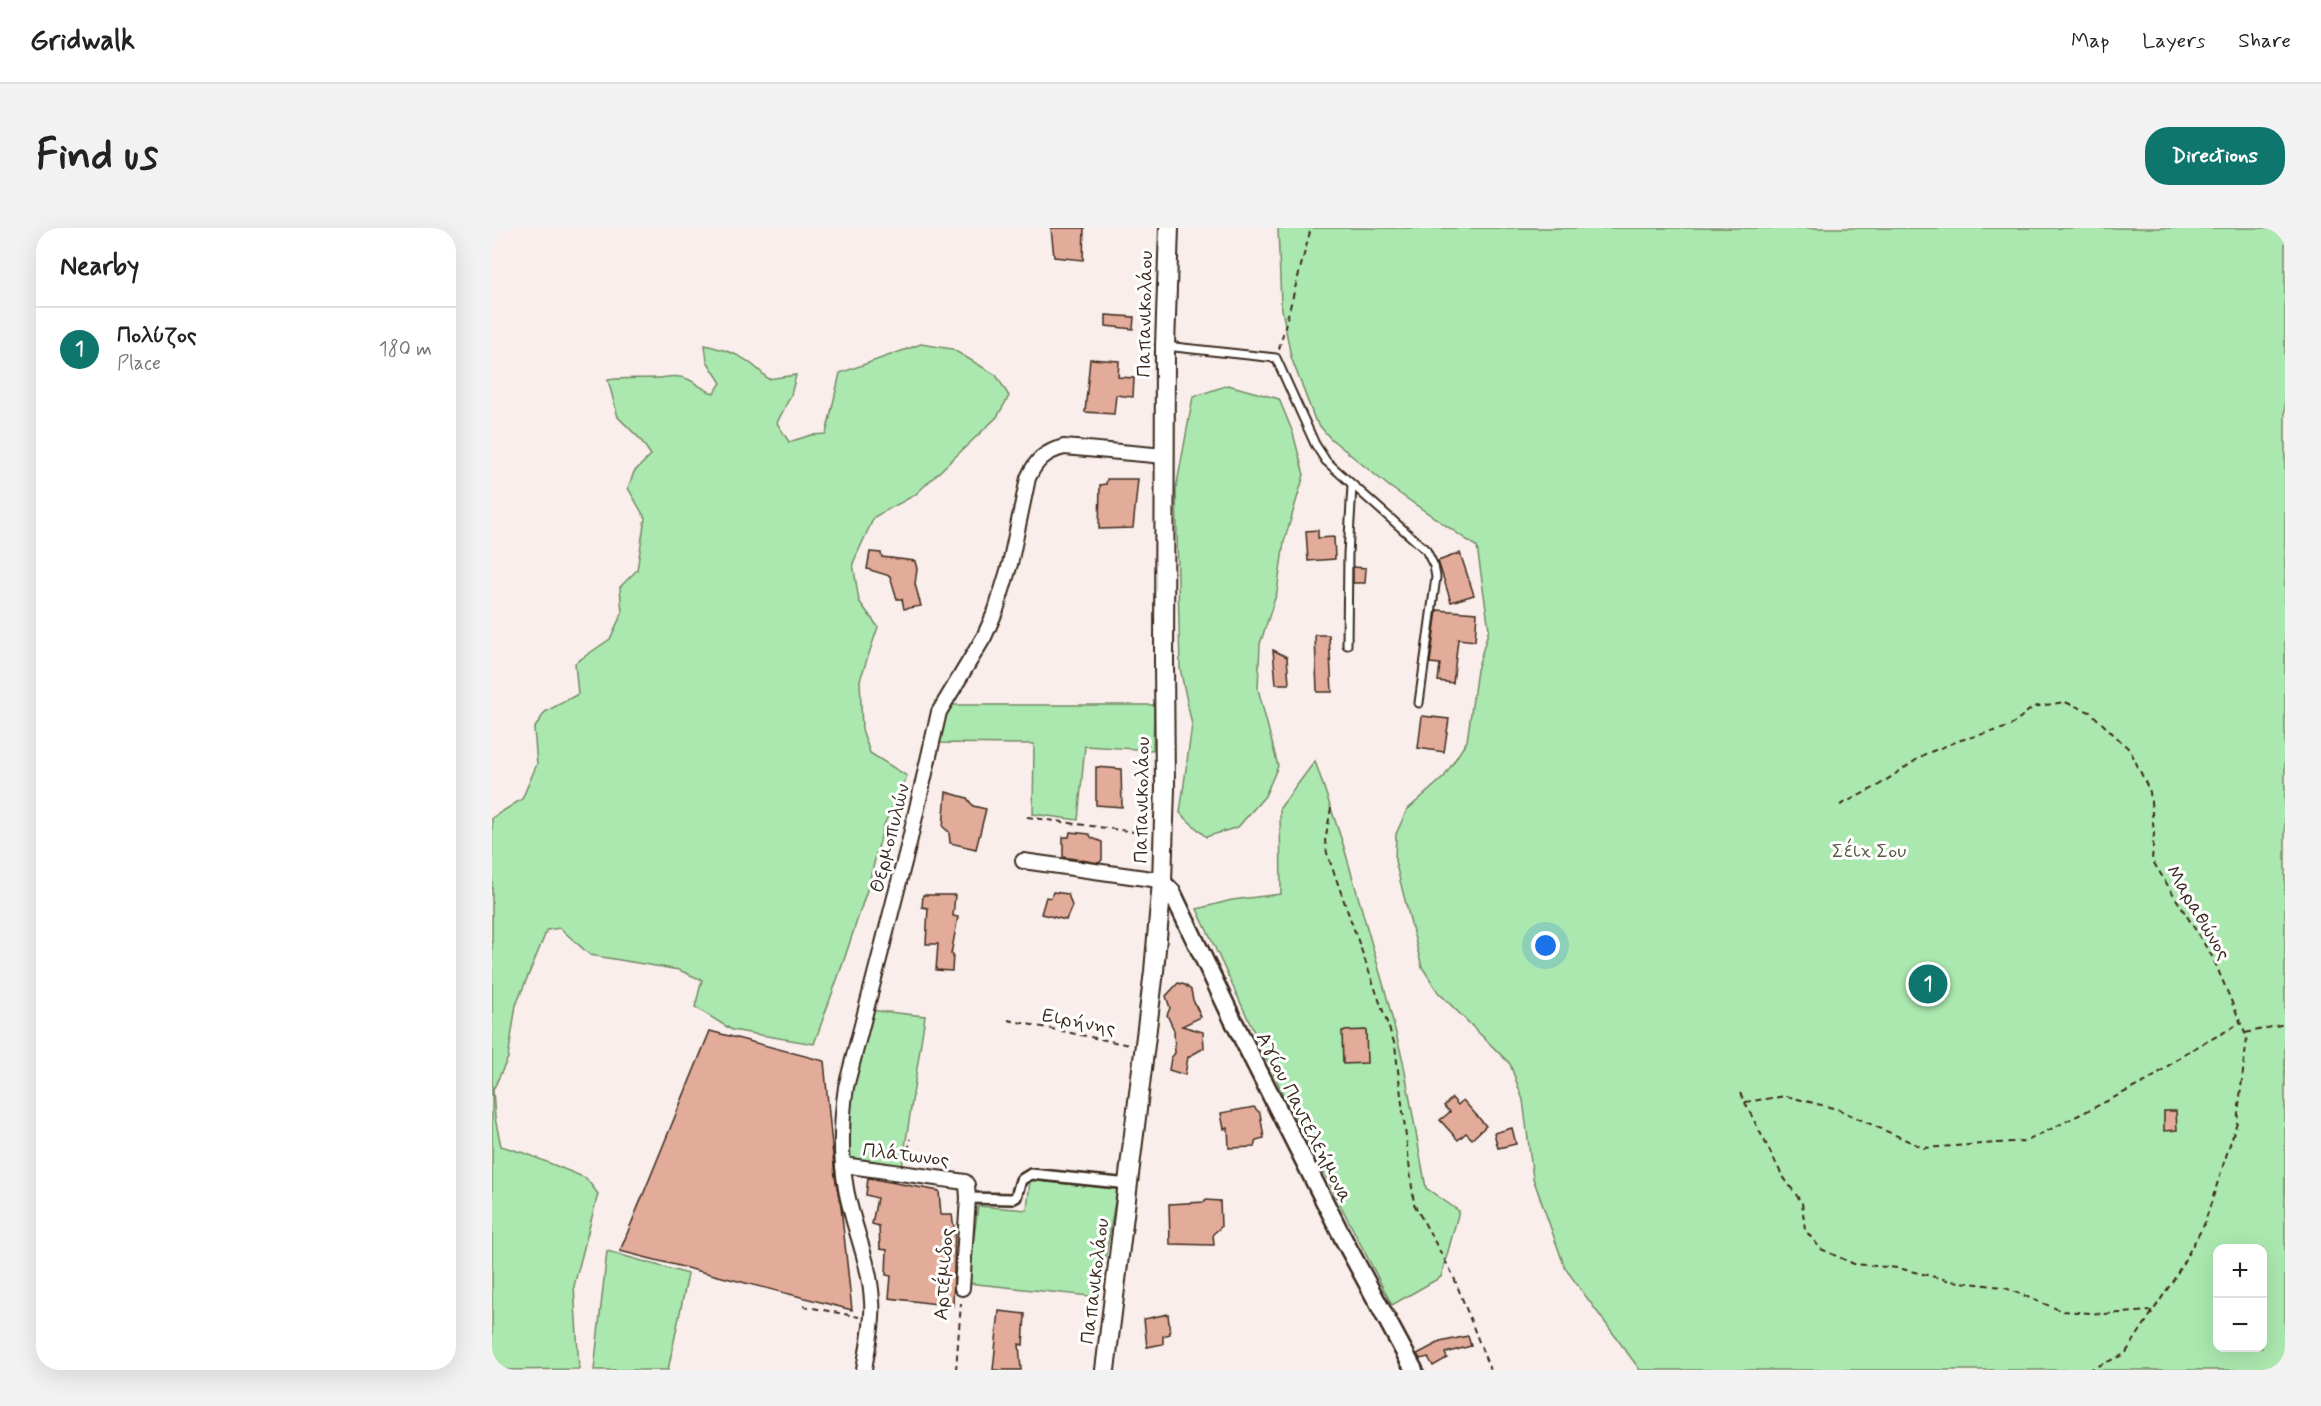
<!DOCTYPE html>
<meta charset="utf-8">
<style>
body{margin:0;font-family:Mynerve,sans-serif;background:#f2f2f2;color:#222}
.controls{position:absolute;right:18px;bottom:18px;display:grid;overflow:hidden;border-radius:12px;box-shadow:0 6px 24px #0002}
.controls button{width:54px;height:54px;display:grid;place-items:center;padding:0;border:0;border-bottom:2px solid #e0e0e0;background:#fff;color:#222;font:30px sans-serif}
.you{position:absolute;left:1054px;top:718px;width:21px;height:21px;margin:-15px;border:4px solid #fff;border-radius:50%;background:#1a73e8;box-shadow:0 0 0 9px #1a73e833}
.badge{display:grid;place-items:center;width:39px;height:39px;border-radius:50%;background:#0f766e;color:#fff;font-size:20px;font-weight:700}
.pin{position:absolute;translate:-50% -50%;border:3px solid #fff;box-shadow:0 2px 6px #0006}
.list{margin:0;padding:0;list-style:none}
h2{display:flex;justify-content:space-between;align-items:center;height:78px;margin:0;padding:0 24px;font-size:26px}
h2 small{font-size:20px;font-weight:400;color:#767676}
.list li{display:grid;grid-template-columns:39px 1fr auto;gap:18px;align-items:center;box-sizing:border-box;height:84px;padding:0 24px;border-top:2px solid #e0e0e0}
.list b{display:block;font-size:22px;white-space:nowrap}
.list p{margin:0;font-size:20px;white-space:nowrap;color:#767676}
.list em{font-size:20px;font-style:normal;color:#767676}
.map{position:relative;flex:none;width:1793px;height:1142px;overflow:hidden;border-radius:24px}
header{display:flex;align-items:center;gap:36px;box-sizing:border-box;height:84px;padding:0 30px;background:#fff;border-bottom:2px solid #e0e0e0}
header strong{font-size:28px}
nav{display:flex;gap:33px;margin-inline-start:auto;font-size:21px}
.intro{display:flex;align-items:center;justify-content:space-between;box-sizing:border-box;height:144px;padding:0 36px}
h1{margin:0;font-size:42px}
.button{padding:15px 27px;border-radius:24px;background:#0f766e;color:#fff;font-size:21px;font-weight:700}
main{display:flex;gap:36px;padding:0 36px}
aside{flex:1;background:#fff;border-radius:24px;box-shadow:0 6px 24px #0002}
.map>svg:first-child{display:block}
.green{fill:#abe8af;stroke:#738966;stroke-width:1.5;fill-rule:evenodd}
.building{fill:#e3ac9a;stroke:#3b2a1e;stroke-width:1.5}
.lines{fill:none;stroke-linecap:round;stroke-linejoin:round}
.service-casing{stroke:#3b2a1e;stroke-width:11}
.pedestrian-casing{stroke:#3b2a1e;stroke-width:14}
.minor-casing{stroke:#3b2a1e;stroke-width:18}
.tertiary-casing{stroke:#3b2a1e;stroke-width:21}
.secondary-casing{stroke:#3b2a1e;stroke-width:22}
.path{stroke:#3b2a1e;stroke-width:2;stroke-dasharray:6 4.5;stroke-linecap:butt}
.service{stroke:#fff;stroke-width:7}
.pedestrian{stroke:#fff;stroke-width:9}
.minor{stroke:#fff;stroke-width:14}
.tertiary{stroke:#fff;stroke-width:16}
.secondary{stroke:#fff;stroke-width:18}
.labels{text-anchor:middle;stroke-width:6;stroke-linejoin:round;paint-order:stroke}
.street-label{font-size:20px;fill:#3b2a1e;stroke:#fff}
.park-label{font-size:20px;fill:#575a42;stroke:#fff}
</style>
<header>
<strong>Gridwalk</strong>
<nav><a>Map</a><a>Layers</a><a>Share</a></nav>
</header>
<div class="intro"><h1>Find us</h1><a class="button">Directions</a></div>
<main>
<aside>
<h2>Nearby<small></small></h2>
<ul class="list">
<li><span class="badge">1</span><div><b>Πολύζος</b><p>Place</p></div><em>180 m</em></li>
</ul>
</aside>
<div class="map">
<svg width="1793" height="1142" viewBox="0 0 1793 1142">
<rect width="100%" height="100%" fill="#f9eeeb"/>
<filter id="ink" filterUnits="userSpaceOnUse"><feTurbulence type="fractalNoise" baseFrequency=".0167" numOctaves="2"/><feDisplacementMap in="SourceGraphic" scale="12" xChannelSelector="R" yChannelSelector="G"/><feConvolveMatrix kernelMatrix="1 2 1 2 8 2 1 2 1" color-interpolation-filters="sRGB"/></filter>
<g filter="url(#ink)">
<g class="green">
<path d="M786,0H1793V1142H1148L1073,1040L1041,950L1031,872L1018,836L946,764L930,739L903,633L904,606L915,582L952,549L975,513L985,442L997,401L985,319L898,259L838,210L823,192L799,129L789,76ZM1726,1020H1770V1120H1726Z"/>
<path d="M429,116L460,121L504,147L517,168L505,189L423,267L382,289L361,335L367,373L386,399L368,452L370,501L378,525L415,548L392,597L375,662L351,735L322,816L240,802L203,779L210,752L187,742L98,727L68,700L55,702L24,777L16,830L1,862L3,890L9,918L35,926L94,950L106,966L82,1058L87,1141L0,1142V590L30,571L45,536L42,501L53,484L86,466L83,435L118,411L130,385L128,359L145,342L153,290L136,260L142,244L159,227L148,211L126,189L116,152C134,149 147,151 164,150C172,150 180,147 188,149C201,150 209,162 222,165L229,155L215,133L213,117C242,124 255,129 276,151L304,147L299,167L285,195L297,214L319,207L334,206L348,145Z"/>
<path d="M736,157L787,171L801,205L812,247L792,314L785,364L768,416L766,461L786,538L773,568L746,599L714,609L688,585L700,497L688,440L684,261L701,169Z"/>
<path d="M454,477H662L661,522L593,518L586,592L541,586L542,516L442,515Z"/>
<path d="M823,533L851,616L894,766L911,833L934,960L967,983L949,1049L900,1077L790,864L705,681L740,672L789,666L788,580Z"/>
<path d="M376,782L433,788L410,939L358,931L359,865Z"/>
<path d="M538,952L625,961L607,1069L476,1055L486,978L535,982Z"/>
<path d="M115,1023L196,1046L176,1142H102Z"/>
</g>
<g class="building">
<path d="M559,0H592L591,32L562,29Z"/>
<path d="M614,87L642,89L641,101L614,98Z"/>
<path d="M598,131L627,133L626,149L642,150L641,169L624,167L622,186L593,184Z"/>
<path d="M615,251H646L641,300L607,301L608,257L614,256Z"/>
<path d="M826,302V310L842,309L843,331L816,333L814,303Z"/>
<path d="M378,324L389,325L390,329L423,333L425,341L423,356L429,378L412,381L410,371H405L398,348L375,341Z"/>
<path d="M968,325L982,367L959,374L946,333Z"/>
<path d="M861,339L874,340L873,355H861Z"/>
<path d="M945,382L985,385L983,413L966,411L961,455L946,453L948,436L938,435Z"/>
<path d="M823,407H837L840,464H825Z"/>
<path d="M781,422L795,429L797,456H784Z"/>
<path d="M930,488L957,491L952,524L926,520Z"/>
<path d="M604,539L629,541L630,579L604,577Z"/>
<path d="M454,564L475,570L481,578L494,581L484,621L458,615L457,604L451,599Z"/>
<path d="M578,604L597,606L600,610L610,614V632L607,635L571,629V609H577Z"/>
<path d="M561,664L576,666L580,678L574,692L549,686L554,669L559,670Z"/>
<path d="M431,667H463L461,688L466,689L459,726H461L460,743L444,742L446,716H434L436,680L430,679Z"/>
<path d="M686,755L693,757L699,762L701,772L709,789L690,798L711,804L712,820L696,829L693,847L677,842L679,830L683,825L682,802L675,787L678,780L674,768Z"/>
<path d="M874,802L875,835L851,836L850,803Z"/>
<path d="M218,803L332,833L343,949L349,979L360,1082L128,1023Z"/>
<path d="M960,870L966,877L971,872L994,898L980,911L974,905L966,912L948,892L958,884L952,878Z"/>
<path d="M762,879L768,885L772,910L764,912L762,919L737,920L736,900L732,901L729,885Z"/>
<path d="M1672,883H1684L1685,902L1672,903Z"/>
<path d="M1020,900L1024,916L1006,920L1002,905Z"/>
<path d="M376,950L447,963L449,987H460L463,1006L461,1078L397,1070L399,1048L394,1047L395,1022L388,1021L387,998L380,996L385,970L374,967Z"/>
<path d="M713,972L728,973L729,999L721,1006L722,1017L678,1016L677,976L713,974Z"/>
<path d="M507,1083L533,1086L531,1117L527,1116L529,1142H501Z"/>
<path d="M676,1086L678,1106L671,1108V1116L655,1119L652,1091Z"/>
<path d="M976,1108L979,1118L953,1125L955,1130L941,1138L936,1129L928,1131L925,1126L948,1114Z"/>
</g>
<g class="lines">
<defs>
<g id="service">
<path d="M673,118L784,130L823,216L834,233L934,322L942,338L944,349L927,475"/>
<path d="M855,417L856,326L860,258"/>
</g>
<path id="pedestrian" d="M476,970L520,971L524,969L529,952L539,946L637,956"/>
<g id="minor">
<path d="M531,633L660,651L670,654"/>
<path d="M351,937L473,954L475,957L476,970L470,1060"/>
<path d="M372,1142C375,1120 382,1096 380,1073C378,1034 361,999 354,961C348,927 349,893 354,859L417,615L447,484L492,409L504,382L518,336L536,250C544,232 553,224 572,219L673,228"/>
</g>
<path id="tertiary" d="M670,654L680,664L741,792L852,1012L922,1142"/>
<path id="secondary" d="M613,1142L662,743L670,654L673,560L672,433L673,118L677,0"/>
</defs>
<use href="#service" class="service-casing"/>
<use href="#pedestrian" class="pedestrian-casing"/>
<use href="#minor" class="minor-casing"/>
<use href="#tertiary" class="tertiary-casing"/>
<use href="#secondary" class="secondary-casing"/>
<g class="path">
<path d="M787,121L819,0"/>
<path d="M1348,577L1384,559L1433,526L1469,512L1517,499L1541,479L1573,474L1598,484L1638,522L1658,564L1662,605L1660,632L1721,730L1755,810L1745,894L1712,997L1682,1051L1633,1126L1597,1142"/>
<path d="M839,580L833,613L835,625L903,817L922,976L961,1047L998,1142"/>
<path d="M535,589L657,606"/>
<path d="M516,792L637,817"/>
<path d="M1753,805L1793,796"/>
<path d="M1248,865L1290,947L1310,975L1313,1002L1329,1021L1362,1036L1406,1040L1459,1053L1511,1059L1570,1083L1612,1086L1660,1083"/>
<path d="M1253,874L1294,868L1345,881L1432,920L1535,913L1657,852L1692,826L1749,795"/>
<path d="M415,933L418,911"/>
<path d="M311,1078L367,1089"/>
<path d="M464,1142L469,1075"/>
</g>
<use href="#service" class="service"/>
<use href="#pedestrian" class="pedestrian"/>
<use href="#minor" class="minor"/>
<use href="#tertiary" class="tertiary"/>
<use href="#secondary" class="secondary"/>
</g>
</g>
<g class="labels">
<g class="street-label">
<text transform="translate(652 86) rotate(-89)" y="7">Παπανικολάου</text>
<text transform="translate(649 572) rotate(-89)" y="7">Παπανικολάου</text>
<text transform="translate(397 610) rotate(-76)" y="7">Θερμοπυλών</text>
<text transform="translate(1707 684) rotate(59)" y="7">Μαραθώνος</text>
<text transform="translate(587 793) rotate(11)" y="7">Ειρήνης</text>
<text transform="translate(813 889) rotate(63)" y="7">Αγίου Παντελεήμονα</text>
<text transform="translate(414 926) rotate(7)" y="7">Πλάτωνος</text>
<text transform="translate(451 1046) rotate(-86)" y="7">Αρτέμιδος</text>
<text transform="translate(602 1053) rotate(-83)" y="7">Παπανικολάου</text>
</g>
<g class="park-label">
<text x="1377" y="629">Σέιχ Σου</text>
</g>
</g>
</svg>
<div class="controls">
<button>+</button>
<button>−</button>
</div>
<div class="you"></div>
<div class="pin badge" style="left:1436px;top:756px">1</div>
</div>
</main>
